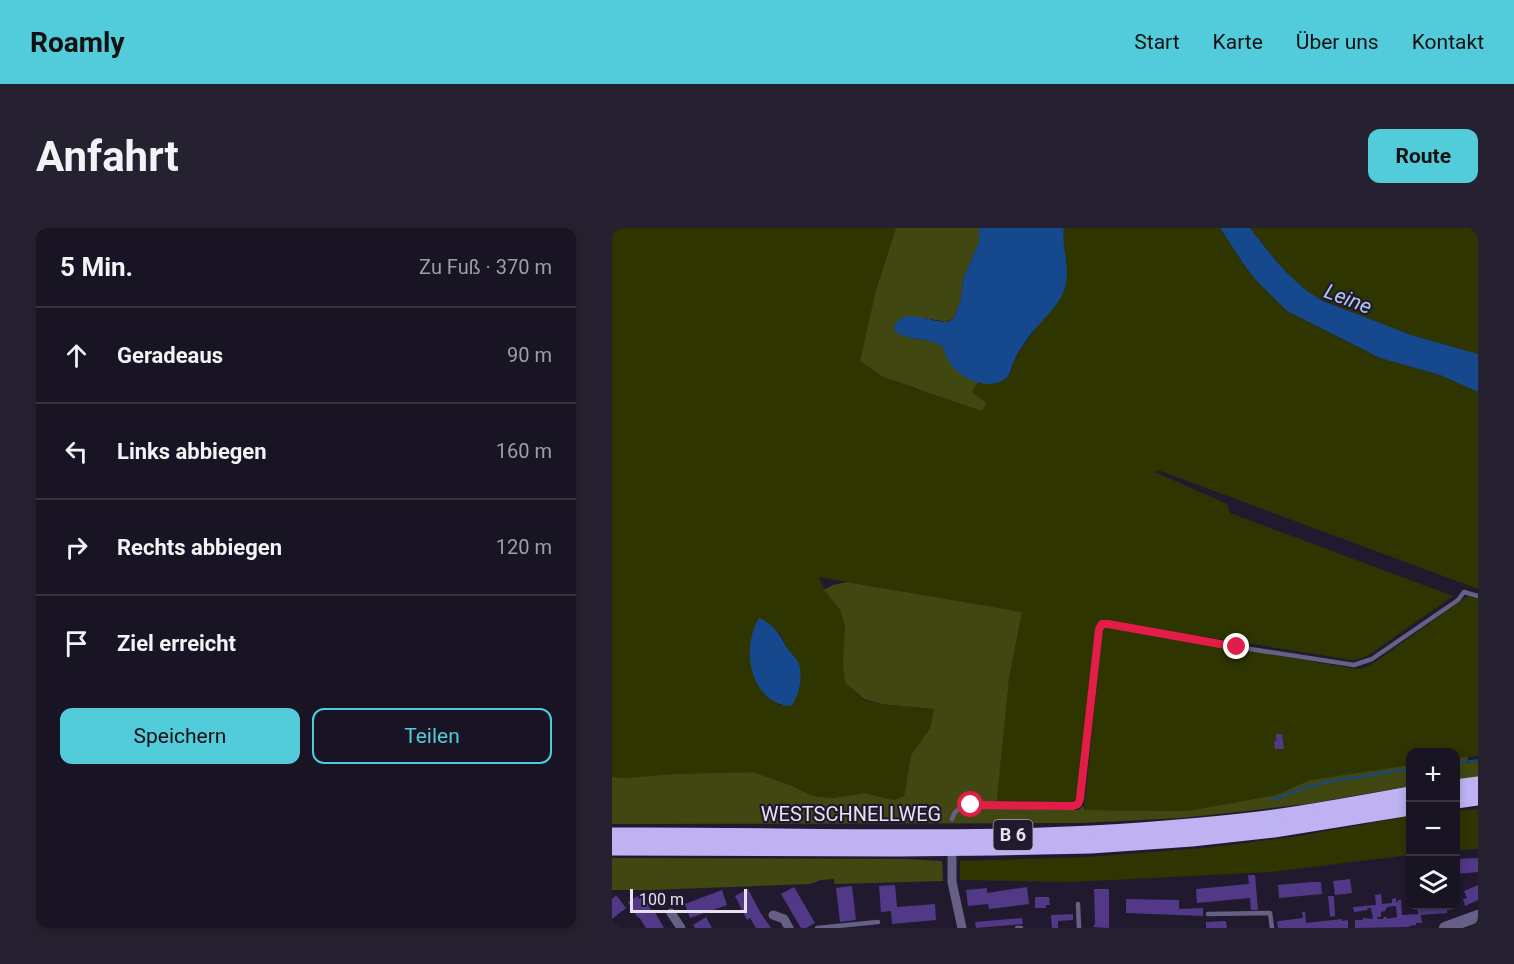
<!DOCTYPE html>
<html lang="de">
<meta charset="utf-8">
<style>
body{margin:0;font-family:Roboto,sans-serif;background:#262130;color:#f1f3f6}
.controls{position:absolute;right:18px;bottom:18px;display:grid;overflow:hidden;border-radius:12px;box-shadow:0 3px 9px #0003}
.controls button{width:54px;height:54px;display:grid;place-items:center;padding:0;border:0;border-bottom:2px solid #373341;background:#191423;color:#f1f3f6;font:30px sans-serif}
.scale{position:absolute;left:18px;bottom:15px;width:117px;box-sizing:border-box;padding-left:6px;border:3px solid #e6e2f0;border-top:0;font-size:16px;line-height:21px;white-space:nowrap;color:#e6e2f0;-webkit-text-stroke:4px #211a2f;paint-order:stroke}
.stop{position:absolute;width:18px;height:18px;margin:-14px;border:4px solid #e11d48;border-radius:50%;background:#fff}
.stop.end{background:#e11d48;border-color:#fff;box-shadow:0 2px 6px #0008}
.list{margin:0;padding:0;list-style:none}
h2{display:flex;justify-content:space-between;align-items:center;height:78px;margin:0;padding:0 24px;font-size:26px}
h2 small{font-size:20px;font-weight:400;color:#9f9ea6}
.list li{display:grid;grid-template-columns:39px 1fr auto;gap:18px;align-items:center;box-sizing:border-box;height:96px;padding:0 24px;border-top:2px solid #373341}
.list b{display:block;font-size:22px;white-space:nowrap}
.list em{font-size:20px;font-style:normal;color:#9f9ea6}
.actions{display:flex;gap:12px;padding:18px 24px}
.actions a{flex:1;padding:14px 0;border:2px solid #52cbda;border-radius:12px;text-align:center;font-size:21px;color:#52cbda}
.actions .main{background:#52cbda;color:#111}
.icon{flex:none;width:33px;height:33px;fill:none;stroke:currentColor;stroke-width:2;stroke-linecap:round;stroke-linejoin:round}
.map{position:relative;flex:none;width:866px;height:700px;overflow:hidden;border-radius:12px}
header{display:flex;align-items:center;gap:36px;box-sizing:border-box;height:84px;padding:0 30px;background:#52cbda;color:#111}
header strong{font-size:28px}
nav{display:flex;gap:33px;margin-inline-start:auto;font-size:21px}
.intro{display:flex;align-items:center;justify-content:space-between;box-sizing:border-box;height:144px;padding:0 36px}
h1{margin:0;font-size:42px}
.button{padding:15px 27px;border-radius:12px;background:#52cbda;color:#111;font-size:21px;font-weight:700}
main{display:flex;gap:36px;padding:0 36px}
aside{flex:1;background:#191423;border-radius:12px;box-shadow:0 3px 9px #0003}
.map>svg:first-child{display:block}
.green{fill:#2f3500;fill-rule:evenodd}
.forest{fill:#404711}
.water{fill:#15488c}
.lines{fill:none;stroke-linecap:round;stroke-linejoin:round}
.stream{stroke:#15488c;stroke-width:2}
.building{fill:#513988;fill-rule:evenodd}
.service{stroke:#666084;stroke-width:4.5}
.minor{stroke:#666084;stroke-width:9}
.tertiary{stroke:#666084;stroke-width:12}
.trunk{stroke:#beb2f2;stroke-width:15}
.tram{stroke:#888394;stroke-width:1.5}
.route{stroke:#e11d48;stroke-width:8}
.labels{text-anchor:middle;stroke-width:4.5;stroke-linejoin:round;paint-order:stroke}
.shield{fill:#211a2f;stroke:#aba6b6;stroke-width:1.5}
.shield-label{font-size:18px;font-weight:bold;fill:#e6e2f0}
.street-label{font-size:20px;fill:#e6e2f0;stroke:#211a2f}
.water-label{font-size:21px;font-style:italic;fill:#abc6ec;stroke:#211a2f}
</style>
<header>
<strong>Roamly</strong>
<nav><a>Start</a><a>Karte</a><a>Über uns</a><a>Kontakt</a></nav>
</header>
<div class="intro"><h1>Anfahrt</h1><a class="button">Route</a></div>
<main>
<aside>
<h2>5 Min.<small>Zu Fuß · 370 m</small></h2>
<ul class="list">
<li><svg class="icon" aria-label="ahead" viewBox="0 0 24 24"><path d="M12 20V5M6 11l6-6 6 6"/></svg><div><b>Geradeaus</b></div><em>90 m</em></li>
<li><svg class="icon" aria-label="left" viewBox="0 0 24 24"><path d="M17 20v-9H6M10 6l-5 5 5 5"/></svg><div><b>Links abbiegen</b></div><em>160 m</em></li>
<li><svg class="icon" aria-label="right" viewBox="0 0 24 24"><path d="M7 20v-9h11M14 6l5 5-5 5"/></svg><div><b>Rechts abbiegen</b></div><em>120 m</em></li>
<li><svg class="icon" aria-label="arrive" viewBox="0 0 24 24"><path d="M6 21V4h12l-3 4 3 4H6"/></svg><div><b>Ziel erreicht</b></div></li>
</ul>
<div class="actions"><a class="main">Speichern</a><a>Teilen</a></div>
</aside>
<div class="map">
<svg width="866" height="700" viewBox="0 0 866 700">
<rect width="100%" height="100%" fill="#211a2f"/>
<g class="green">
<path d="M0,0H284L264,62L249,133L271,149L304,161L359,164L366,154L380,156L390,153L398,146L401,134L407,124L426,97L455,36L450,11L452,0H608L631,35L642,50L675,83L768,130L828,147L866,164V361L546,242L543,244L615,276L618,285L841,368L760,425L750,430L740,432L589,408L587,414L744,441L752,440L763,434L856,368L866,371V528L844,530V524H798V537L698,552L664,567L575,583L472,582L490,405L483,409L466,568L459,575H384L397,451L410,384L207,349C212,365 224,371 229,384C237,406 233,432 233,455L252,472L269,476L322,481L318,500L299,527L292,568L283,572L252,565L221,570L201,568L178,557L141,544L63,546L11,550L0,549ZM167,404L178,425L170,478L150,464Z"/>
<path d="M638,0H866V126L799,107L748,88L699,67L685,55L667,36Z"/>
<path d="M866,581V621L844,622V583Z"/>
<path d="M798,588V627L659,644L460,654L348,652V633L476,629L593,620L687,608Z"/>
</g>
<g class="forest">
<path d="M284,0H367V14L351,51L349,71L342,90L334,94L313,90L298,110L314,112L329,117C336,129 352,150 366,154L360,164L374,175L370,183L271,149L248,133L264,62Z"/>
<path d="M235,354L410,384L397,451L384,579L466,582L472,578V582L575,583L664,567L698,552L798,537V558L701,575L635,583L569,590L471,595L0,596V549L11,550L63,546L141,544L178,557L201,568L221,570L252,565L282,572L292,568L299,527L318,500L322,481L269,476L252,471L233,455L231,437L233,398L228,382L212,362L221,357Z"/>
<path d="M856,529L855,535L866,533V549L844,552V530Z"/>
<path d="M0,630L293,631L330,633L331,653L222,656V651L209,652L198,656L39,662H0Z"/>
</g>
<g class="water">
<path d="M367,0H452C449,20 459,39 453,59C448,78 430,92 418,107C412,116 405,125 401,135C399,139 399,144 396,148C381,165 351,152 339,137C335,132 333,123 329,117L314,112L298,110L282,104C284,76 318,94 333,94C336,94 340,92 342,90L349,71L351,51L367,14Z"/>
<path d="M608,0H638C659,27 681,57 711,73L799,107L866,126V164L828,147L768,130L675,83L642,50L631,35Z"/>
<path d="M147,390C162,396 167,406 175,420C178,425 184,429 186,434C192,447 187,468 179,478C170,478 165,475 157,470C134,452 133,413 147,390Z"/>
</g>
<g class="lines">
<g class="stream">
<path d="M844,535L866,532"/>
<path d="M660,572L698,558L732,551L798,541"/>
</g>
</g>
<g class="building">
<path d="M664,506H670L672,521H663L662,513H664Z"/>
<path d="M866,630V644L844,646V631Z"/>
<path d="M636,647H643L646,682H639L638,670L585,675L584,661L637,656Z"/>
<path d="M738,651L740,665L723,667L721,653Z"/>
<path d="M700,654H709L710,666L667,670L666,657Z"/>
<path d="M283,657L285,679L323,676L324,692L280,696L279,683L269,684L267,658Z"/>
<path d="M866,657V672L853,678L851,671L855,670L852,663Z"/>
<path d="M240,658L244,692L228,694L224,660Z"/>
<path d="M182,659L203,695L194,700H189L169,666Z"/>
<path d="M415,659L417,676L377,681L376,676L356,678L354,662L375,660V665Z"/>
<path d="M136,661L148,684L159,700H144L138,690L135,692L123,668Z"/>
<path d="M482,661H497V700L481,699L483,696Z"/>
<path d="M110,662L115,677L78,690L73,676Z"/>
<path d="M29,666L39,682L41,681L52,700H34L27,689L26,690L16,674Z"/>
<path d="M769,666L770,676L780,675V671L784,670V674H786V672H789L790,687L806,686L805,678H835V685L809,687L810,695H804V697L797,698L798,699L743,700V692H751V690L761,691L759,680H755L756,682L742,684L741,679L764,677L763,667ZM784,678L785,689L775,691V689H771L772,691H766L765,689H769V684L773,683L775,679Z"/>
<path d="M4,667L14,680L0,691V671Z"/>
<path d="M716,668H722L723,688L718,689Z"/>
<path d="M423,669H437L438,677H434V680H423Z"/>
<path d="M514,671L567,672V681L591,680V688L514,685Z"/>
<path d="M690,684H693L694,695L730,691V693L736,692V700H666L665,694L667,693L691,690Z"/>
<path d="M461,686V692L446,693V700H440L439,687Z"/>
<path d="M94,689L100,700H83L81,697Z"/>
<path d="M410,690L411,696L364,700L363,694Z"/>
<path d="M614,693L615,700H594V694Z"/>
</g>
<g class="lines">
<g class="service">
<path d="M340,591L343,584L350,579L359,577L461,578L466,576L468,571L487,401L490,396H497L625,419L742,437L760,431L846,372L852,364L866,368"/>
<path d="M466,676L467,700"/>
<path d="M596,686L658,685L660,700"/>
<path d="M205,700L266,694"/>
<path d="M405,700H409"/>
</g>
<g class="minor">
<path d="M340,630V654L350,700"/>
<path d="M59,685L69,700"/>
<path d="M161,687L172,691L177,700"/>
</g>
<path class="tertiary" d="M833,700L866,688"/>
<g class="trunk">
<path d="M844,559L866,556"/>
<path d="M844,573L866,570"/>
<path d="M0,607C160,606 320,613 480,605C547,601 616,596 683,586C721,580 760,573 798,566"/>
<path d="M0,620L286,621L383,620L479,618L580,611L662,602L798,580"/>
</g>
<path class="tram" d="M862,700L866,698"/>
</g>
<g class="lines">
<path class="route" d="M359,577L461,578L466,576L468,571L487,401L490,396H496L625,419"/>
</g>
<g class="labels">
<rect class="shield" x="381.5" y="592" width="39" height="30" rx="4.5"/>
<g class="shield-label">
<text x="401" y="613">B 6</text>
</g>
<g class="street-label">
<text x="239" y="593">WESTSCHNELLWEG</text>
</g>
<g class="water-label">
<text transform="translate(736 71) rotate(21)" y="7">Leine</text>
</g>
</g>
</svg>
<div class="controls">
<button>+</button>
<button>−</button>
<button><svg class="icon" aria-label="layers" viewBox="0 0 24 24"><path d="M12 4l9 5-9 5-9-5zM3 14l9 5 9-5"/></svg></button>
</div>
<div class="scale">100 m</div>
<div class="stop" style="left:359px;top:577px"></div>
<div class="stop end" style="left:625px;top:419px"></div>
</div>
</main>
